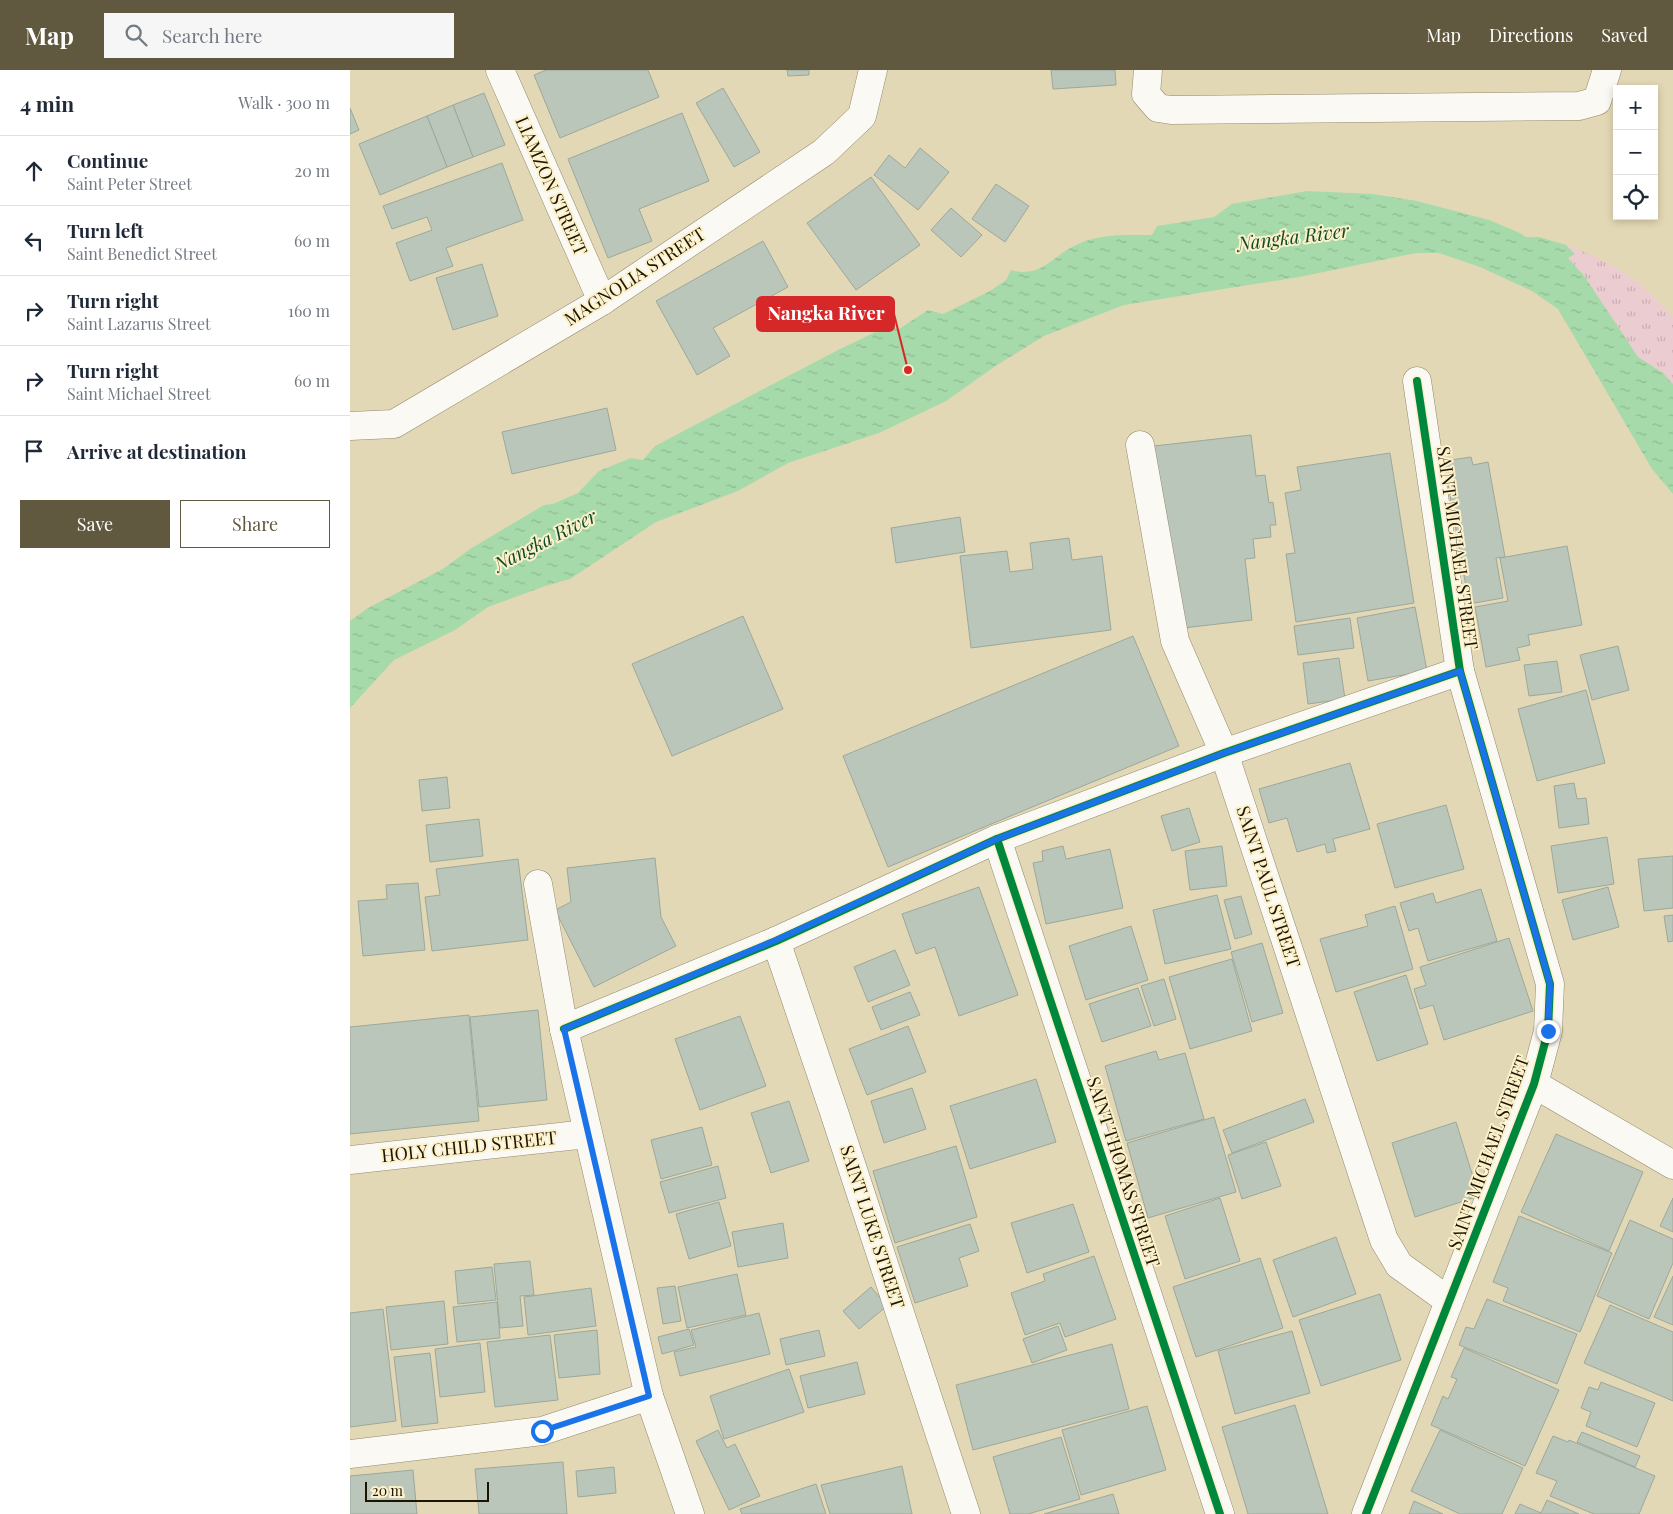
<!DOCTYPE html>
<meta charset="utf-8">
<style>
body{margin:0;font-family:"Playfair Display",serif;background:#f6f6f7;color:#1f2937}
.controls{position:absolute;right:15px;top:15px;display:grid;overflow:hidden;border-radius:0px;box-shadow:0 2px 8px #0003}
.controls button{width:45px;height:45px;display:grid;place-items:center;padding:0;border:0;border-bottom:1px solid #e0e1e3;background:#fff;color:#1f2937;font:25px sans-serif}
.scale{position:absolute;left:15px;bottom:12px;width:124px;box-sizing:border-box;padding-left:5px;border:2px solid #1b1400;border-top:0;font-size:14px;line-height:18px;white-space:nowrap;color:#1b1400;-webkit-text-stroke:4px #fcf1ca;paint-order:stroke}
.stop{position:absolute;width:15px;height:15px;margin:-11px;border:4px solid #1a73e8;border-radius:50%;background:#fff}
.stop.end{background:#1a73e8;border-color:#fff;box-shadow:0 1px 5px #0008}
.list{margin:0;padding:0;list-style:none}
h2{display:flex;justify-content:space-between;align-items:center;height:65px;margin:0;padding:0 20px;font-size:21px}
h2 small{font-size:16px;font-weight:400;color:#747a83}
.list li{display:grid;grid-template-columns:32px 1fr auto;gap:15px;align-items:center;box-sizing:border-box;height:70px;padding:0 20px;border-top:1px solid #e0e1e3}
.list b{display:block;font-size:19px;white-space:nowrap}
.list p{margin:0;font-size:16px;white-space:nowrap;color:#747a83}
.list em{font-size:16px;font-style:normal;color:#747a83}
.actions{display:flex;gap:10px;padding:15px 20px}
.actions a{flex:1;padding:11px 0;border:1px solid #61593f;border-radius:0px;text-align:center;font-size:18px;color:#61593f}
.actions .main{background:#61593f;color:#fff}
.icon{flex:none;width:28px;height:28px;fill:none;stroke:currentColor;stroke-width:2;stroke-linecap:round;stroke-linejoin:round}
.map{position:relative;flex:none;width:1323px;height:1444px;overflow:hidden}
header{display:flex;align-items:center;gap:30px;box-sizing:border-box;height:70px;padding:0 25px;background:#61593f;color:#fff}
header strong{font-size:24px}
nav{display:flex;gap:28px;margin-inline-start:auto;font-size:18px}
.search{width:350px;height:45px;background:#f6f6f7;display:flex;align-items:center;gap:12px;box-sizing:border-box;padding:0 18px;border-radius:0px;color:#747a83;font-size:19px}
main{display:flex}
aside{flex:1;background:#fff}
.map>svg:first-child{display:block}
.grass{fill:url(#grass-tufts)}
.water{fill:url(#water-ripples)}
.building{fill:#bbc6ba;stroke:#9ca89b}
.lines{fill:none;stroke-linecap:round;stroke-linejoin:round}
.minor-casing{stroke:#92896c;stroke-width:29}
.minor{stroke:#fbf9f4;stroke-width:28}
.cycleway-casing{stroke:#fcf1ca;stroke-width:11}
.cycleway{stroke:#00873e;stroke-width:8}
.route{stroke:#1a73e8;stroke-width:6}
.labels{text-anchor:middle;stroke-width:4;stroke-linejoin:round;paint-order:stroke}
.street-label{font-size:18px;fill:#1b1400;stroke:#fcf1ca}
.water-label{font-size:19px;font-style:italic;fill:#0d4a28;stroke:#fcf1ca}
.leader{fill:none;stroke:#d62828;stroke-width:2}
.callout-dot{fill:#d62828;stroke:#fcf1ca;stroke-width:2}
.callout{fill:#d62828;stroke:#d62828;stroke-width:2}
.callout-label{font-size:19px;text-anchor:middle;font-weight:bold;fill:#fff}
</style>
<header>
<strong>Map</strong>
<div class="search"><svg class="icon" aria-label="search" viewBox="0 0 24 24"><circle cx="10" cy="10" r="6"/><path d="M15 15l6 6"/></svg>Search here</div>
<nav><a>Map</a><a>Directions</a><a>Saved</a></nav>
</header>
<main>
<aside>
<h2>4 min<small>Walk · 300 m</small></h2>
<ul class="list">
<li><svg class="icon" aria-label="ahead" viewBox="0 0 24 24"><path d="M12 20V5M6 11l6-6 6 6"/></svg><div><b>Continue</b><p>Saint Peter Street</p></div><em>20 m</em></li>
<li><svg class="icon" aria-label="left" viewBox="0 0 24 24"><path d="M17 20v-9H6M10 6l-5 5 5 5"/></svg><div><b>Turn left</b><p>Saint Benedict Street</p></div><em>60 m</em></li>
<li><svg class="icon" aria-label="right" viewBox="0 0 24 24"><path d="M7 20v-9h11M14 6l5 5-5 5"/></svg><div><b>Turn right</b><p>Saint Lazarus Street</p></div><em>160 m</em></li>
<li><svg class="icon" aria-label="right" viewBox="0 0 24 24"><path d="M7 20v-9h11M14 6l5 5-5 5"/></svg><div><b>Turn right</b><p>Saint Michael Street</p></div><em>60 m</em></li>
<li><svg class="icon" aria-label="arrive" viewBox="0 0 24 24"><path d="M6 21V4h12l-3 4 3 4H6"/></svg><div><b>Arrive at destination</b></div></li>
</ul>
<div class="actions"><a class="main">Save</a><a>Share</a></div>
</aside>
<div class="map">
<svg width="1323" height="1444" viewBox="0 0 1323 1444">
<defs>
<pattern id="grass-tufts" width="24" height="20" patternUnits="userSpaceOnUse" patternTransform="scale(1.25)"><rect width="24" height="20" fill="#ebccd1"/><path d="M3 7l-1-3M5 7V3M7 7l1-3M15 17l-1-3M17 17v-4M19 17l1-3" fill="none" stroke="#c9aeb2"/></pattern>
<pattern id="water-ripples" width="26" height="14" patternUnits="userSpaceOnUse" patternTransform="scale(1.25)"><rect width="26" height="14" fill="#a6daaa"/><path d="M2 4q2-2 4 0t4 0M15 11q2-2 4 0t4 0" fill="none" stroke="#8eba90"/></pattern>
</defs>
<rect width="100%" height="100%" fill="#e3d8b5"/>
<path class="grass" d="M1217,175C1241,185 1269,196 1289,214C1301,224 1312,236 1323,247V314L1313,303L1288,287L1235,207L1218,188L1225,184Z"/>
<path class="water" d="M957,121L1023,124L1067,131L1139,150L1170,163L1176,167H1189L1216,175L1225,184L1218,188L1235,207L1288,287L1313,303L1323,314V424L1302,399L1208,239L1182,221L1130,197L1089,183H1066L949,207L774,235L694,266L647,295L596,331L529,363L438,393L388,421L306,452L220,509L195,516L138,537L105,560L44,590L0,638V551L18,538L93,499L120,479L194,435L203,434L228,423L249,401L281,388L293,390L305,376L488,280L538,256L549,259L578,240L593,244L640,221L656,210L661,200C691,209 702,186 726,175C750,163 776,165 802,165L807,156L864,147L882,134Z"/>
<g class="building">
<path d="M196,0H298L309,27L210,68L184,5Z"/>
<path d="M437,0H459V5L438,6Z"/>
<path d="M701,0H765L766,15L703,19Z"/>
<path d="M373,18L410,82L384,97L346,33Z"/>
<path d="M134,23L155,75L123,87L103,35Z"/>
<path d="M103,35L123,87L97,97L77,46Z"/>
<path d="M0,38L9,60L0,64Z"/>
<path d="M332,43L359,111L289,139L302,171L258,188L218,89Z"/>
<path d="M77,46L97,97L30,125L9,74Z"/>
<path d="M570,78L599,102L568,140L524,105L539,85L555,98Z"/>
<path d="M152,93L173,150L96,178L103,196L60,211L46,173L82,160L77,147L42,159L33,136Z"/>
<path d="M521,107L570,175L506,220L457,153Z"/>
<path d="M646,114L679,136L655,172L622,149Z"/>
<path d="M601,138L632,165L611,187L581,160Z"/>
<path d="M413,171L438,217L363,258L380,286L347,305L306,231Z"/>
<path d="M132,194L148,246L103,260L86,208Z"/>
<path d="M257,338L266,380L162,404L152,362Z"/>
<path d="M901,365L906,406L915,405L919,433L923,432L926,455H920L921,467L903,469L905,488L895,489L902,550L825,559L804,376Z"/>
<path d="M1040,383L1064,533L946,552L936,484L945,483L935,423L951,420L947,397Z"/>
<path d="M1121,387L1123,395L1138,392L1155,487L1146,488L1153,528L1119,534L1094,391Z"/>
<path d="M610,447L615,482L546,493L541,458Z"/>
<path d="M719,468L722,490L752,486L761,560L621,578L610,486L657,481L660,502L683,499L680,473Z"/>
<path d="M1217,476L1232,555L1178,565L1180,575L1167,578L1170,590L1136,597L1125,537L1158,531L1150,488Z"/>
<path d="M1065,537L1077,601L1018,611L1007,548Z"/>
<path d="M393,546L433,639L322,686L282,594Z"/>
<path d="M1000,548L1004,578L948,585L944,556Z"/>
<path d="M783,566L829,676L538,797L493,686Z"/>
<path d="M1268,576L1279,620L1242,630L1230,585Z"/>
<path d="M989,588L995,629L958,634L953,593Z"/>
<path d="M1207,591L1212,622L1179,626L1174,595Z"/>
<path d="M1236,620L1255,693L1187,711L1168,639Z"/>
<path d="M1000,693L1020,759L983,769L986,781L977,783L975,774L947,782L937,748L919,753L909,719Z"/>
<path d="M97,707L100,738L72,741L69,710Z"/>
<path d="M1224,713L1227,729L1236,728L1239,754L1209,758L1204,716Z"/>
<path d="M1096,735L1114,799L1045,818L1027,754Z"/>
<path d="M839,738L850,772L822,781L811,746Z"/>
<path d="M129,749L133,786L80,792L76,755Z"/>
<path d="M1257,767L1264,814L1208,823L1201,776Z"/>
<path d="M713,776L716,789L760,779L773,838L696,854L683,793L693,791L692,781Z"/>
<path d="M872,776L877,816L840,820L835,781Z"/>
<path d="M1323,786V838L1294,841L1288,789Z"/>
<path d="M305,788L311,847L326,876L244,917L205,840L221,832L217,798Z"/>
<path d="M168,789L178,870L82,881L75,827L90,825L86,799Z"/>
<path d="M68,813L75,880L13,886L8,831L37,829L36,815Z"/>
<path d="M629,817L668,925L609,946L585,877L566,884L552,844Z"/>
<path d="M1258,817L1269,857L1223,870L1212,830Z"/>
<path d="M1131,819L1147,871L1078,891L1068,858L1059,861L1050,833L1083,823L1086,833Z"/>
<path d="M867,825L881,879L815,894L803,840Z"/>
<path d="M891,826L902,864L885,869L874,830Z"/>
<path d="M1045,836L1063,899L986,922L970,869L1018,856L1015,845Z"/>
<path d="M1323,845V871L1318,872L1314,846Z"/>
<path d="M781,856L798,910L736,930L719,876Z"/>
<path d="M1159,868L1183,941L1094,970L1083,935L1070,939L1064,919L1076,915L1070,897Z"/>
<path d="M912,873L933,943L902,952L881,882Z"/>
<path d="M545,880L560,915L518,932L504,897Z"/>
<path d="M882,889L902,961L840,979L819,907Z"/>
<path d="M1056,905L1078,974L1027,991L1004,922Z"/>
<path d="M814,909L826,949L804,956L791,916Z"/>
<path d="M788,918L801,956L752,972L739,934Z"/>
<path d="M560,922L570,945L531,960L522,937Z"/>
<path d="M188,940L197,1030L129,1037L120,947Z"/>
<path d="M119,945L129,1051L0,1064V957Z"/>
<path d="M390,946L416,1016L350,1040L325,969Z"/>
<path d="M558,956L576,1002L517,1025L499,979Z"/>
<path d="M806,981L809,990L835,983L854,1049L776,1071L755,996Z"/>
<path d="M686,1009L706,1072L620,1099L600,1036Z"/>
<path d="M562,1018L576,1059L534,1073L521,1031Z"/>
<path d="M955,1029L964,1052L882,1083L873,1060Z"/>
<path d="M439,1031L459,1091L421,1103L401,1043Z"/>
<path d="M864,1047L886,1122L798,1148L777,1073Z"/>
<path d="M1106,1052L1129,1126L1065,1147L1042,1073Z"/>
<path d="M352,1057L362,1095L311,1109L301,1070Z"/>
<path d="M1206,1064L1293,1102L1259,1181L1171,1142Z"/>
<path d="M916,1072L931,1116L892,1129L878,1085Z"/>
<path d="M606,1076L627,1147L545,1173L523,1101Z"/>
<path d="M368,1096L376,1128L319,1143L310,1112Z"/>
<path d="M870,1128L890,1191L835,1209L815,1146Z"/>
<path d="M1323,1128V1162L1310,1156Z"/>
<path d="M369,1132L381,1176L339,1189L326,1144Z"/>
<path d="M723,1134L739,1182L677,1203L661,1153Z"/>
<path d="M1169,1146L1262,1183L1230,1262L1153,1231L1158,1218L1143,1212Z"/>
<path d="M1280,1150L1323,1169V1193L1299,1249L1247,1226Z"/>
<path d="M433,1153L438,1188L388,1197L382,1162Z"/>
<path d="M620,1154L629,1181L609,1188L618,1216L565,1233L547,1177Z"/>
<path d="M986,1167L1006,1224L943,1247L923,1190Z"/>
<path d="M744,1186L766,1249L715,1267L710,1253L675,1265L661,1223L695,1211L693,1204Z"/>
<path d="M910,1188L933,1258L846,1287L823,1217Z"/>
<path d="M180,1191L184,1225L170,1226L173,1256L150,1258L144,1194Z"/>
<path d="M142,1197L146,1230L108,1234L105,1201Z"/>
<path d="M387,1204L396,1245L337,1258L328,1217Z"/>
<path d="M1323,1206V1255L1304,1247Z"/>
<path d="M325,1216L331,1251L313,1254L307,1218Z"/>
<path d="M521,1217L537,1236L509,1259L493,1241Z"/>
<path d="M241,1218L246,1256L178,1265L174,1227Z"/>
<path d="M1030,1224L1051,1290L971,1316L949,1250Z"/>
<path d="M1137,1229L1227,1264L1207,1314L1109,1275L1116,1257L1124,1259Z"/>
<path d="M94,1231L98,1274L41,1280L36,1237Z"/>
<path d="M147,1232L150,1268L107,1272L103,1237Z"/>
<path d="M1260,1235L1323,1262V1331L1234,1293Z"/>
<path d="M33,1239L46,1351L0,1357V1243Z"/>
<path d="M409,1243L420,1284L330,1306L324,1282L346,1277L341,1260Z"/>
<path d="M708,1256L717,1280L682,1293L673,1269Z"/>
<path d="M339,1259L344,1275L312,1284L308,1267Z"/>
<path d="M247,1260L250,1304L209,1308L204,1265Z"/>
<path d="M469,1260L475,1286L436,1295L430,1269Z"/>
<path d="M942,1261L960,1323L885,1344L868,1281Z"/>
<path d="M200,1265L208,1330L145,1337L137,1272Z"/>
<path d="M130,1273L135,1322L90,1327L85,1279Z"/>
<path d="M762,1274L779,1339L623,1380L606,1315Z"/>
<path d="M1114,1278L1209,1320L1175,1396L1081,1355L1093,1326L1098,1329L1107,1309L1101,1307Z"/>
<path d="M80,1283L88,1353L52,1357L44,1287Z"/>
<path d="M507,1292L515,1324L458,1338L450,1306Z"/>
<path d="M439,1299L454,1342L374,1369L360,1326Z"/>
<path d="M1251,1312L1305,1333L1287,1377L1236,1356L1241,1342L1231,1338L1239,1317L1248,1320Z"/>
<path d="M945,1335L978,1444H898L872,1357Z"/>
<path d="M797,1336L816,1400L731,1425L712,1360Z"/>
<path d="M368,1360L377,1378L385,1374L410,1426L379,1440L346,1371Z"/>
<path d="M1090,1360L1173,1398L1152,1444H1110L1061,1421Z"/>
<path d="M1232,1362L1290,1386L1285,1397L1227,1372Z"/>
<path d="M1203,1366L1218,1372L1219,1370L1305,1406L1289,1444H1244L1200,1426L1207,1411L1186,1403Z"/>
<path d="M711,1367L730,1429L678,1444H660L643,1387Z"/>
<path d="M213,1392L217,1444H129L125,1399Z"/>
<path d="M552,1396L562,1444H480L471,1415Z"/>
<path d="M264,1397L266,1423L228,1427L226,1401Z"/>
<path d="M63,1400L67,1444H0V1406Z"/>
<path d="M466,1414L476,1444H392L390,1439Z"/>
<path d="M763,1424L769,1444H694Z"/>
<path d="M1197,1430L1229,1444H1165L1170,1434L1191,1443Z"/>
<path d="M1064,1431L1093,1444H1059Z"/>
</g>
<g class="lines">
<defs>
<g id="minor">
<path d="M150,0L252,231"/>
<path d="M798,0L796,24L808,38L821,40L1229,36L1247,31L1257,0"/>
<path d="M0,356L44,354L252,231L474,82L512,46L523,0"/>
<path d="M790,375L825,571L874,683L1034,1170L1049,1195L1099,1231"/>
<path d="M647,769L870,1444"/>
<path d="M188,814L214,959L299,1326L340,1444"/>
<path d="M426,871L484,1042L616,1444"/>
<path d="M214,959L426,871L647,769L874,683L1110,601"/>
<path d="M1184,1014L1323,1095"/>
<path d="M0,1090L237,1064"/>
<path d="M0,1384L192,1361L299,1326"/>
<path d="M1016,1444L1184,1014L1198,961L1200,914L1110,601L1067,311"/>
</g>
</defs>
<use href="#minor" class="minor-casing"/>
<use href="#minor" class="minor"/>
<defs>
<g id="cycleway">
<path d="M647,769L870,1444"/>
<path d="M214,959L426,871L647,769L874,683L1110,601"/>
<path d="M1016,1444L1184,1014L1198,961L1200,914L1110,601L1067,311"/>
</g>
</defs>
<use href="#cycleway" class="cycleway-casing"/>
<use href="#cycleway" class="cycleway"/>
</g>
<g class="lines">
<path class="route" d="M192,1361L299,1326L214,959L426,870L647,769L874,683L1110,601L1200,914L1198,961"/>
</g>
<g class="labels">
<g class="street-label">
<text transform="translate(201 116) rotate(66)" y="6">LIAMZON STREET</text>
<text transform="translate(285 207) rotate(-33)" y="6">MAGNOLIA STREET</text>
<text transform="translate(1107 478) rotate(82)" y="6">SAINT MICHAEL STREET</text>
<text transform="translate(918 817) rotate(72)" y="6">SAINT PAUL STREET</text>
<text transform="translate(119 1077) rotate(-6)" y="6">HOLY CHILD STREET</text>
<text transform="translate(1139 1083) rotate(-70)" y="6">SAINT MICHAEL STREET</text>
<text transform="translate(773 1102) rotate(72)" y="6">SAINT THOMAS STREET</text>
<text transform="translate(522 1157) rotate(72)" y="6">SAINT LUKE STREET</text>
</g>
<g class="water-label">
<text transform="translate(943 167) rotate(-7)" y="7">Nangka River</text>
<text transform="translate(195 470) rotate(-27)" y="7">Nangka River</text>
</g>
</g>
<path class="leader" d="M558 300L544 244"/>
<circle class="callout-dot" cx="558" cy="300" r="5"/>
<rect class="callout" x="407" y="227" width="137" height="34" rx="5"/>
<g class="callout-label">
<text x="476" y="250">Nangka River</text>
</g>
</svg>
<div class="controls">
<button>+</button>
<button>−</button>
<button><svg class="icon" aria-label="locate" viewBox="0 0 24 24"><circle cx="12" cy="12" r="6"/><path d="M12 2v4M12 18v4M2 12h4M18 12h4"/></svg></button>
</div>
<div class="scale">20 m</div>
<div class="stop" style="left:192px;top:1361px"></div>
<div class="stop end" style="left:1198px;top:961px"></div>
</div>
</main>
